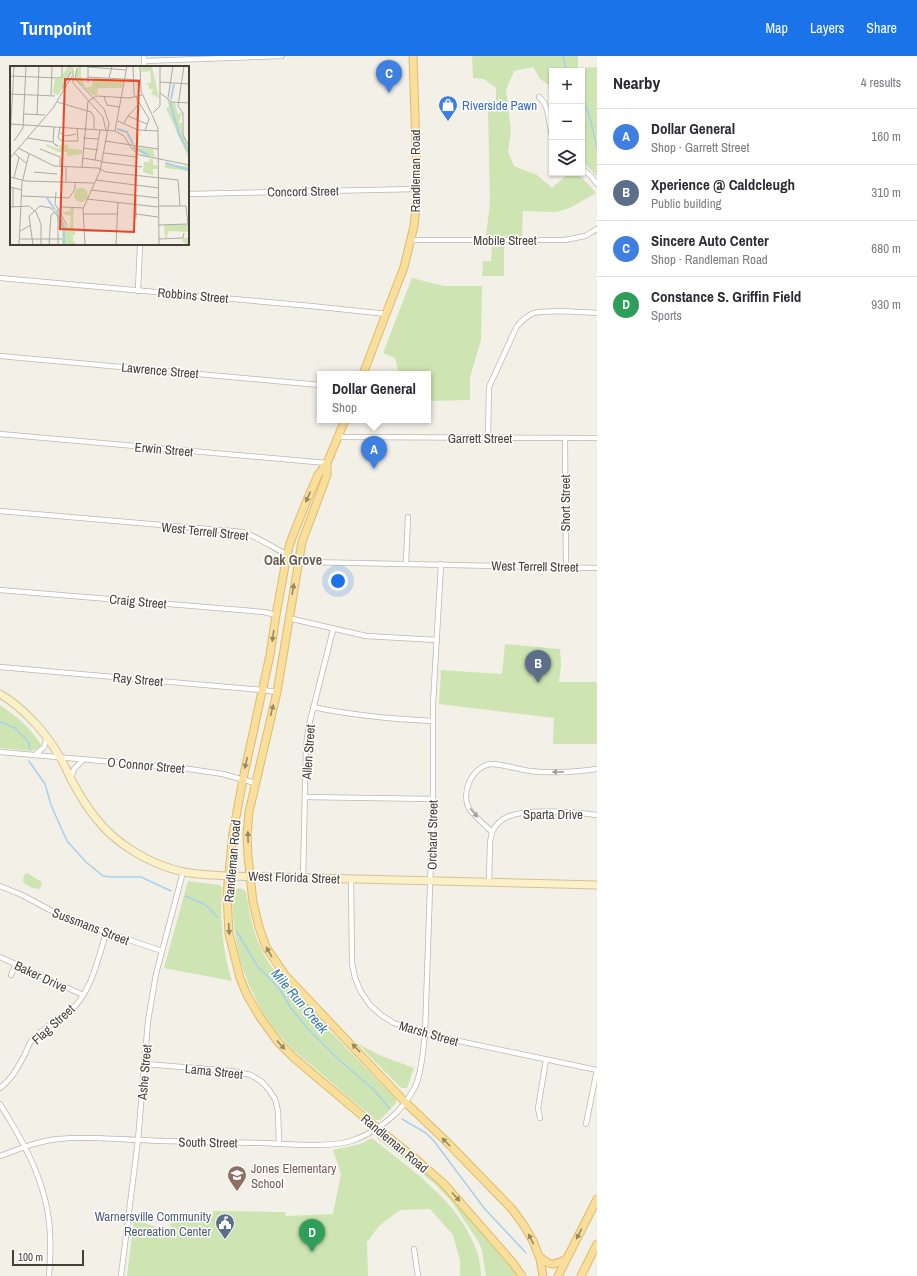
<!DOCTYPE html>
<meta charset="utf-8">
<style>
body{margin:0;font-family:"Archivo Narrow",sans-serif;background:#f2f2f3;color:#2b2b33}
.controls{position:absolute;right:12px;top:12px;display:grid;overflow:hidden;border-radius:0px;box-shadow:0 1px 3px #0004}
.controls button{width:36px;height:36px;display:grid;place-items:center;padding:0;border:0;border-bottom:1px solid #e1e1e2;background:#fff;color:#2b2b33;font:20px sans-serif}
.scale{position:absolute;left:12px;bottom:10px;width:72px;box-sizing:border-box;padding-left:4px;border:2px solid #464037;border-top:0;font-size:11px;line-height:14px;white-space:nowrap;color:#464037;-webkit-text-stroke:3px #fff;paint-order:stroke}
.you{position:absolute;left:338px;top:525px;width:14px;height:14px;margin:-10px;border:3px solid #fff;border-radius:50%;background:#1a73e8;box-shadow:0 0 0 6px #1a73e833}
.badge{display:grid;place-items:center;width:26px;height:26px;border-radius:50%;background:#1a73e8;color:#fff;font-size:13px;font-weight:700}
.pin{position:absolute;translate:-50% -33px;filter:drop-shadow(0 1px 2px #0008)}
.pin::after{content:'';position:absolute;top:21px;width:14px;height:12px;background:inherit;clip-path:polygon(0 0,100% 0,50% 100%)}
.popup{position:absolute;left:317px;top:315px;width:114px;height:52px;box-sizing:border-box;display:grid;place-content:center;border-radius:0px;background:#fff;filter:drop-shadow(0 1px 3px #0005);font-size:13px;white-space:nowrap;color:#7c7c81}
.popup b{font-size:15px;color:#2b2b33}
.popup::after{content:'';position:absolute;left:50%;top:100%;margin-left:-8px;border:8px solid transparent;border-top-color:#fff}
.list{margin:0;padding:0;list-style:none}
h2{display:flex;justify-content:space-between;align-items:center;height:52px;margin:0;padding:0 16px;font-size:17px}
h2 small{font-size:13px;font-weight:400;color:#7c7c81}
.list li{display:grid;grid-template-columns:26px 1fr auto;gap:12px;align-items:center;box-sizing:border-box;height:56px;padding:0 16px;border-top:1px solid #e1e1e2}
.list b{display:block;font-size:15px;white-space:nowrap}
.list p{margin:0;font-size:13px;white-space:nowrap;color:#7c7c81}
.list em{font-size:13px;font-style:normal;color:#7c7c81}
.icon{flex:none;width:22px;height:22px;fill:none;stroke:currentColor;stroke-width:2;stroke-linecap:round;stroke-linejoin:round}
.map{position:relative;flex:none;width:597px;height:1220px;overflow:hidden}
header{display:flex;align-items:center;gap:24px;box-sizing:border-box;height:56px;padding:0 20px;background:#1a73e8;color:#fff}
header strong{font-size:19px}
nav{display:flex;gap:22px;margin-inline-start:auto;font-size:14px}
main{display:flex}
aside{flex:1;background:#fff}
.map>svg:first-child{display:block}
.green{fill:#cee5b3}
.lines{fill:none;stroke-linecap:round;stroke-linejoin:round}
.stream{stroke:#a7d0ec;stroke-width:1.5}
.street-casing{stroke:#beb7ab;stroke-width:6}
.secondary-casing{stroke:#d0c399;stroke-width:9}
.primary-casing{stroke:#ddbc6b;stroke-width:9}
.street{stroke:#fff;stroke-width:4.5}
.secondary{stroke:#fcf0c9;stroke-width:7}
.primary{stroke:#f9df9b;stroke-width:7}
.oneway{fill:#978864}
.oneway2{fill:#a2a09b}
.labels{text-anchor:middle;stroke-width:3;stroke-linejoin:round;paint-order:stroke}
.shop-label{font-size:13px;fill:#366cbe;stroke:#fff;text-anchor:start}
.street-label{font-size:13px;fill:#464037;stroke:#fff}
.education-label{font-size:13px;fill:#785e54;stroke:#fff;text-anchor:start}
.service-label{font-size:13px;fill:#4e5e75;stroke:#fff;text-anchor:end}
.neighbourhood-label{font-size:14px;font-weight:bold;fill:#685e4f;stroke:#fff}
.water-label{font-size:14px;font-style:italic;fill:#3679ac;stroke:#fff}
.inset-river{fill:none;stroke:#a7d0ec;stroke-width:2}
.inset-road{fill:none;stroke:#aeaaa1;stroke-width:1}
.view{fill:#ee4424;fill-opacity:0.15;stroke:#ee4424;stroke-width:2}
.inset-edge{fill:none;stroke:#464037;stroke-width:2}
</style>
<header>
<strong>Turnpoint</strong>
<nav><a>Map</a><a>Layers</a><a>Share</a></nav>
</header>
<main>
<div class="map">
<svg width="597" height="1220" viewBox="0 0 597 1220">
<rect width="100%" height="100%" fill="#f3f0e8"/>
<g class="green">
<path d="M472,0H578V12L597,11V120L582,105V15H552V31L540,23L533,11L514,15L506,34L511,75L508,96L514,110L537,119L552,132L569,117C580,117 589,129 596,137L570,152L556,156L523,155L522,181L486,180L490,147L488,54H496V32L484,23L473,22Z"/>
<path d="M492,191H504V220H482L483,205H491Z"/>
<path d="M412,222L444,230H482L481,284L470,321V344L428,345V318H399L395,302L383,297Z"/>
<path d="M505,588L560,593L561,609L559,626H597V688H553L554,662L439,648L441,614L502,618Z"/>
<path d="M0,649C16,660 31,672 41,689L39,692L32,695L0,692Z"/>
<path d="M27,817L42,826L40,833L32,832L25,828L23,825L24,819Z"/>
<path d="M188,825L219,829L222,831C220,862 222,895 232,925L164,912Z"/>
<path d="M238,832L243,833L246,836C249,852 251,868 257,883C263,900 274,915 285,929L396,1043V1047L380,1064H376C356,1047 335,1030 315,1012C306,1005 296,997 287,988C249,947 230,891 233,835Z"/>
<path d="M357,987L379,999L414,1012L407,1032H401Z"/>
<path d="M379,1079L414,1106L442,1131L512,1212L517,1220H486L482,1195L478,1185L452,1146L435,1128L377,1082Z"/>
<path d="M372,1082C411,1114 458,1144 476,1193C480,1202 480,1211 481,1220H460V1204L453,1179L430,1153L400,1154L379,1170L367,1186L368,1220H127L134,1163L170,1176L171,1160L212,1161L213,1155L285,1156L286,1160L333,1158L341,1118L333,1094L360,1088Z"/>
</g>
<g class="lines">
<g class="stream">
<path d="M563,0L567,15"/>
<path d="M582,45L588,55L597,91"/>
<path d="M0,666L15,672L28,685L30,693"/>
<path d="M29,705L45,728L51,749L67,785L86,806L103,820L112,821H141L171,835"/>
<path d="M185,840L202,847L209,852L218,862"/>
<path d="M237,876L258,911L279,932L290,951L308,973L337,1002L374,1034L390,1053"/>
<path d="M402,1063L426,1077L434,1085L484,1152L526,1197"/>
</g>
<defs>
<g id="street">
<path d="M144,0V11"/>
<path d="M144,5L282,0"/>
<path d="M539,41C550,50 548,66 552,79"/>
<path d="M582,113L591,120L597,128"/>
<path d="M188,138L417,133"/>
<path d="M411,184H565L585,180L597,173"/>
<path d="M0,222L311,250L387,258"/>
<path d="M138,235L140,188"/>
<path d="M0,300L320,329"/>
<path d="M0,378L327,407"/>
<path d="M338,381L597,382"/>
<path d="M488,381L489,331L517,270C522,265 527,259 534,257C551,253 579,256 597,257"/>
<path d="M565,382L566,511"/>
<path d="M0,455L243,476C266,484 284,501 307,506L597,512"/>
<path d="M406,507L408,461"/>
<path d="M0,534L264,556L276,559"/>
<path d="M288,562L366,580L437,584"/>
<path d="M0,611L263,634L277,636"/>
<path d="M313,651C355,660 391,663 433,665"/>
<path d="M0,696L182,712L223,718L255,727"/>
<path d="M35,699L44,691L47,682"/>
<path d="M71,722L74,713L84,703"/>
<path d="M305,741L433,743"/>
<path d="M492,776C495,770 500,764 507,761C527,752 574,756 597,759"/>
<path d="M303,822L306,689L309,669L333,574"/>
<path d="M351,823L352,907L355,922L361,936L370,949L381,959L394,967L425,978L597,1014"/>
<path d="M489,826L490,786L492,776C485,769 476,762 470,754C460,738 471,711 491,708C498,707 521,714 530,715C553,718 575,716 597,713"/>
<path d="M0,830L22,839L67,863L162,895"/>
<path d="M0,901L83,939"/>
<path d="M11,919L16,908"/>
<path d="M145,1008L232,1015L251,1019L262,1026L269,1034L275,1043L278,1055L279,1088"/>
<path d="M0,1032C12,1023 18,1011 25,998C27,993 29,988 32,984C42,972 57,966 69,956C91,938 98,903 106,877"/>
<path d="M0,1048C25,1088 49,1131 50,1180C51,1194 50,1207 49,1220"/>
<path d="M540,1062L538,1052L546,1004"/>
<path d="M586,1068L597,1014"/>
<path d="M0,1100C19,1093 38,1085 58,1083C85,1080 112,1083 139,1084C181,1086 222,1086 264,1087C287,1088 330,1092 351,1085C378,1076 404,1055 416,1029C422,1013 423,995 425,978L433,743V648L441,508"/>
<path d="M414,1193L418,1220"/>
<path d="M121,1220L138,1084L148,965L156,918L183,816"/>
</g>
<path id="secondary" d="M0,638C24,652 46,677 60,701C65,709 68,718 72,725C79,738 86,750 95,761C115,788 151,809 184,816C199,819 214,819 229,820L597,829"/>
<g id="primary">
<path d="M363,318L404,211L414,170L416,151L417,122L413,0"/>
<path d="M345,364L327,407L318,419L307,444L290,487L287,499L276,559L270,599L243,723L233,777L227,838L229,878L240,922L247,939L260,961L278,986L294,1002L377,1072L416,1103L444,1128L513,1207L522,1220"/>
<path d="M327,408V419L302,486L277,636L249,756L247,779L248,801L253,846L259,871L266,891L285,919L405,1046L447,1086L512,1153L523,1168L533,1185L540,1203L543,1220"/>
<path d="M539,1200C550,1210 553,1210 566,1203"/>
<path d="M558,1220L597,1143"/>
<path d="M581,1220L597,1188"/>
</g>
</defs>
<use href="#street" class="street-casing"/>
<use href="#secondary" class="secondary-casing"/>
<use href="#primary" class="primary-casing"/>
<use href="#street" class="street"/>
<use href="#secondary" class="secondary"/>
<use href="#primary" class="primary"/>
</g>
<defs><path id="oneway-solid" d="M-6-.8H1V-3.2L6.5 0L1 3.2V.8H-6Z"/></defs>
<g class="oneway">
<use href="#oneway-solid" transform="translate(308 441) rotate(114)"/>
<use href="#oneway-solid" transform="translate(293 533) rotate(-80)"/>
<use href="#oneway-solid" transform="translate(273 580) rotate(98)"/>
<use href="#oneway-solid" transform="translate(272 654) rotate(-76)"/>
<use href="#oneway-solid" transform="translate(246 707) rotate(103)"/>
<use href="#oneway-solid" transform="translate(248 781) rotate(-91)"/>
<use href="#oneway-solid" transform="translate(229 873) rotate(86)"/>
<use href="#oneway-solid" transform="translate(269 896) rotate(-120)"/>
<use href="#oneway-solid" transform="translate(281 989) rotate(47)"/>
<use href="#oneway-solid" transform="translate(356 992) rotate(-134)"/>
<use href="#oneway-solid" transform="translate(446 1086) rotate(-135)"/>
<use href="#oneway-solid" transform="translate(456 1141) rotate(48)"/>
<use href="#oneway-solid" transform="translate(579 1178) rotate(117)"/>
<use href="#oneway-solid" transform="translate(531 1183) rotate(-117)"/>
</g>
<g class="oneway2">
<use href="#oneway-solid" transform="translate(558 716) rotate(179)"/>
<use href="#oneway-solid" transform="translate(474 757) rotate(50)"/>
</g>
<defs>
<symbol id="shop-pin" viewBox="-11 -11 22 30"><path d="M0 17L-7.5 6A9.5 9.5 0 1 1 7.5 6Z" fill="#3f7fe0" stroke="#fff"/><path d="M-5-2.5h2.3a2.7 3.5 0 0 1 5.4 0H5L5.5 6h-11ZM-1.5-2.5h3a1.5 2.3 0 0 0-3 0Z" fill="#fff"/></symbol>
<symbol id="school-pin" viewBox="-11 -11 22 30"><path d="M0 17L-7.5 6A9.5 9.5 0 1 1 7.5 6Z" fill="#8d6e63" stroke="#fff"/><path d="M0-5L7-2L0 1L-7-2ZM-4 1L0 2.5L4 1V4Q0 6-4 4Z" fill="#fff"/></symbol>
<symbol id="civic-pin" viewBox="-11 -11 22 30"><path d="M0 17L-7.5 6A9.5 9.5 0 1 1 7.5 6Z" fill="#5c6f8a" stroke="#fff"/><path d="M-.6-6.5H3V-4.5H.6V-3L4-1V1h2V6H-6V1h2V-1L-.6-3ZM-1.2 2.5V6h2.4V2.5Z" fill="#fff"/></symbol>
</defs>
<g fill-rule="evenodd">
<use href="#shop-pin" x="437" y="38" width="22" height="30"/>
<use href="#school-pin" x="226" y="1108" width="22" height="30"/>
<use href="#civic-pin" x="214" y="1156" width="22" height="30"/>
</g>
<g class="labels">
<g class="shop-label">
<text x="462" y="54">Riverside Pawn</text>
</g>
<g class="street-label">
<text transform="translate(415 115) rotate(-90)" y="5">Randleman Road</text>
<text transform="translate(303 135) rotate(-1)" y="5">Concord Street</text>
<text x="505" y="189">Mobile Street</text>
<text transform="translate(193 239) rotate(5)" y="5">Robbins Street</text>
<text transform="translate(160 314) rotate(5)" y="5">Lawrence Street</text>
<text x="480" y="387">Garrett Street</text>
<text transform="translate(164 393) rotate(5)" y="5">Erwin Street</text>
<text transform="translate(565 447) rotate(-90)" y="5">Short Street</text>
<text transform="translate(205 475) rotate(6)" y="5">West Terrell Street</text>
<text transform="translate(535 510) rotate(1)" y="5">West Terrell Street</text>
<text transform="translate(138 545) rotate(5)" y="5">Craig Street</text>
<text transform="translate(138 623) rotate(5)" y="5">Ray Street</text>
<text transform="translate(308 696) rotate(-86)" y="5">Allen Street</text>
<text transform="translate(146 709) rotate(5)" y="5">O Connor Street</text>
<text x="553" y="763">Sparta Drive</text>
<text transform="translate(432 779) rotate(-89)" y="5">Orchard Street</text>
<text transform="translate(232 805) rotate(-85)" y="5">Randleman Road</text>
<text transform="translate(294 821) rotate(2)" y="5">West Florida Street</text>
<text transform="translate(91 870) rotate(21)" y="5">Sussmans Street</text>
<text transform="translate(41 920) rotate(25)" y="5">Baker Drive</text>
<text transform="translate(53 968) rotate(-42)" y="5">Flag Street</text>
<text transform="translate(429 977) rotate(16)" y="5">Marsh Street</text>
<text transform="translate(214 1015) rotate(6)" y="5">Lama Street</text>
<text transform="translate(144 1016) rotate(-85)" y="5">Ashe Street</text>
<text transform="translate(208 1086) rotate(1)" y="5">South Street</text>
<text transform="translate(395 1087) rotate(40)" y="5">Randleman Road</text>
</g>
<g class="education-label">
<text x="251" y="1117">Jones Elementary<tspan x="251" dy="15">School</tspan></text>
</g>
<g class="service-label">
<text x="211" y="1165">Warnersville Community<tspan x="211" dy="15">Recreation Center</tspan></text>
</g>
<g class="neighbourhood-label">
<text x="293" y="509">Oak Grove</text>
</g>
<g class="water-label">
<text transform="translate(300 945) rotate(50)" y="5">Mile Run Creek</text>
</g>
</g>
<g transform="translate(10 10)">
<rect width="179" height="179" fill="#f3f0e8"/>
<path d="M58,0H65L49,28L46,29L44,26L42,29L45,13H50ZM68,0H71V10L76,22L82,20L84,12L113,14L112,22H88L87,29L84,30L65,13ZM132,1H142L149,32L141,28L143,23H139L138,18H131L141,17V14L140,5L131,6ZM157,33L165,37L168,48L172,46L169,57H172V66L179,82V93L156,42L159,41ZM36,78L48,83L51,78L58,79V82L72,84V88L57,90V86H48L36,80ZM122,80L143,83L145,91L134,89ZM139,93H143V99H147L148,103H143V109L133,106L134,96H139ZM155,96L165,100H179V105L155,102ZM64 129a7 7 0 1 1 14 0a7 7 0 1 1-14 0ZM60,142H64L63,160L66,169H63V175L68,179H52V162H49L46,146L48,145L56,160L60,162L61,150L51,147L60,145ZM154,159H178L179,179L173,176L172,173L178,171V166L158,165L157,172H155Z" fill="#cee5b3"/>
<path class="inset-river" d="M161,33L164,18M160,36L169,68L179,86M107,63L117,66L123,78M123,81L138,89M156,97L179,104M37,132L45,144M47,146L54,163V179"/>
<path class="inset-road" d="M123,0L124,28L139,53L135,65M130,0L131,25L148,62L149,179M174,0L168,40L173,47V69L179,80M78,1L116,4M67,2L65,13L94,43L99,57L90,105L73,143L75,179M63,4V17L93,51L96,65M0,10L49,12L52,11V0M77,11L130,14M99,12L102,0M150,16L179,18M78,17V1M52,23L61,6M179,23V41M150,27L162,36L179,37M0,28L45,30M41,29L42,0M94,31L97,39L110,41M158,32L163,0M47,36L81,46L84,51V63M143,47L150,40V0M14,48L35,49M27,49L29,0M118,50L137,58M108,55L128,64L148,65M114,57L118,50L129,38M0,58L105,65L114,70L122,83L130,89L179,99M44,61L43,77L48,80L45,79M50,61L48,72L52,75H68L67,62M105,65L117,0M50,67L56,70L66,68M17,72L43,76M73,72L89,73M0,74L4,0M4,75L13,62L16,0M95,75L148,83M8,82L44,100L88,102L96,106L168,114L170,140M73,82L88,84M30,83L50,91V100M4,87L16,97M94,87L127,91M0,92L43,42L62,10M72,92L91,95M85,94L90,64M92,96L132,101M72,101L78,35L87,30L119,32L132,29M24,106L47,108M0,111L16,115L84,117M4,112L9,91M86,114L149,122M56,116V100M0,121L12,124M81,124L148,132M46,126L45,138L57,159M12,130L59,132L65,123V117M77,133L148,141M149,140H176L178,158M0,141L19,140L26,146L31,158V179M3,141V122M73,148H107M126,148L148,151M126,152V129M148,159L179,158M10,165L21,159M73,165H106M10,173H52M149,173L173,172L174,167M9,179L12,117L19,88M23,179L19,150L30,140L41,142L48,151V179M39,179L41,149L52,141L74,142M106,179L108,136"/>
<path class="view" d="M55,13L129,15L124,166L50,163Z"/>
<rect width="179" height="179" class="inset-edge"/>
</g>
</svg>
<div class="controls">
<button>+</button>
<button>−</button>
<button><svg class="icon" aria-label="layers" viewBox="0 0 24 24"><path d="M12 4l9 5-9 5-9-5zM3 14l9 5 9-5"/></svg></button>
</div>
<div class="scale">100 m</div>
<div class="you"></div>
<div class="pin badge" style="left:374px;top:413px;background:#3f7fe0">A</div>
<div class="popup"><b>Dollar General</b>Shop</div>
<div class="pin badge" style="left:538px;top:627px;background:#5c6f8a">B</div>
<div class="pin badge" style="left:389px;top:37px;background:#3f7fe0">C</div>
<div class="pin badge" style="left:312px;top:1196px;background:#2e9e5b">D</div>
</div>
<aside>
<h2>Nearby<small>4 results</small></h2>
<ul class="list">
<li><span class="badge" style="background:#3f7fe0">A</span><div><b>Dollar General</b><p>Shop · Garrett Street</p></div><em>160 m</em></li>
<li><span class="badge" style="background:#5c6f8a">B</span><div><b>Xperience @ Caldcleugh</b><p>Public building</p></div><em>310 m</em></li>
<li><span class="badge" style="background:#3f7fe0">C</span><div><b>Sincere Auto Center</b><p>Shop · Randleman Road</p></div><em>680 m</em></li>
<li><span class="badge" style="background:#2e9e5b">D</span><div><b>Constance S. Griffin Field</b><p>Sports</p></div><em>930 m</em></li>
</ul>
</aside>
</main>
